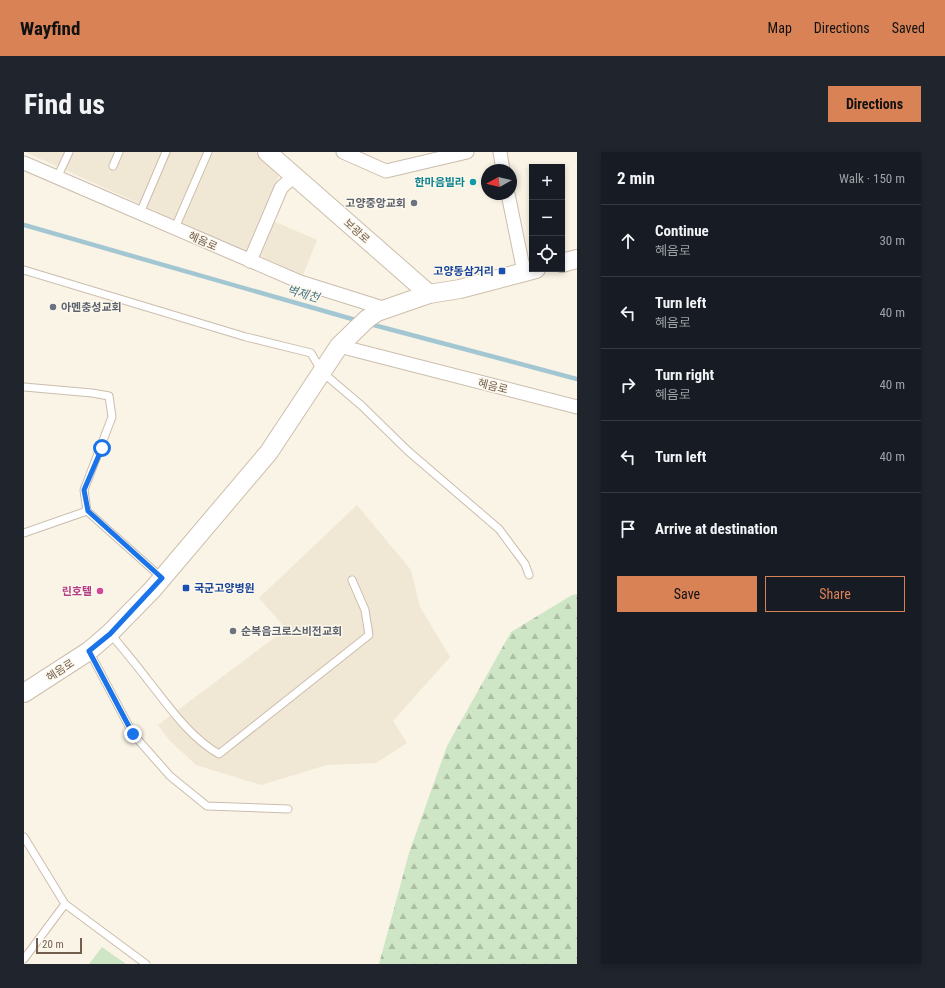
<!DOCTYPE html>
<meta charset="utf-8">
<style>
body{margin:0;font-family:"Roboto Condensed","Noto Sans KR",sans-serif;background:#20242c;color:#f1f3f6}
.controls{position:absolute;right:12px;top:12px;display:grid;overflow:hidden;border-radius:0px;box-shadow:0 2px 6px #0003}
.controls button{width:36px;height:36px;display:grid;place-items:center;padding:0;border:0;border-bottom:1px solid #363941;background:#171b24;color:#f1f3f6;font:20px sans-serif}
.compass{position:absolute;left:457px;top:12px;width:36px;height:36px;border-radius:50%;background:#171b24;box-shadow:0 2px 6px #0003;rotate:262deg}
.scale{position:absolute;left:12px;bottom:10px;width:46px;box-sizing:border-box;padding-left:4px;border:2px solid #715e4d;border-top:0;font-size:11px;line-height:14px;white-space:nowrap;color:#715e4d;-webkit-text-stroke:3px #fdf8ec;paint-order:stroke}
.stop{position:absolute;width:12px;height:12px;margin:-9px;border:3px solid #1a73e8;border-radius:50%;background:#fff}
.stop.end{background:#1a73e8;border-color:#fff;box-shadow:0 1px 4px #0008}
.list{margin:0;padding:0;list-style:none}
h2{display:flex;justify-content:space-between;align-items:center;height:52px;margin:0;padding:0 16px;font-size:17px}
h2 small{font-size:13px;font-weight:400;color:#9ea1a6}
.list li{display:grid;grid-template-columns:26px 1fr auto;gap:12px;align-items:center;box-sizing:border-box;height:72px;padding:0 16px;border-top:1px solid #363941}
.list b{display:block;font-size:15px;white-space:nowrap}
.list p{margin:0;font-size:13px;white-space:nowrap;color:#9ea1a6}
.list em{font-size:13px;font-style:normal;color:#9ea1a6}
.actions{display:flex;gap:8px;padding:12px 16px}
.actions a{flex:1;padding:9px 0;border:1px solid #d98256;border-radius:0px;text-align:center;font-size:14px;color:#d98256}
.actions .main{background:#d98256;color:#111}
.icon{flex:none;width:22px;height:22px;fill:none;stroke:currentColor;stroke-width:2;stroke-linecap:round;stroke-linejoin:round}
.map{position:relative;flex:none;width:553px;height:812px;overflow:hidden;border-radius:0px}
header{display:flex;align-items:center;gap:24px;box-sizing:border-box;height:56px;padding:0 20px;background:#d98256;color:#111}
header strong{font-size:19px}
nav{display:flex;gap:22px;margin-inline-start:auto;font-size:14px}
.intro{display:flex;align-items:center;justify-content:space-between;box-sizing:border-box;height:96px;padding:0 24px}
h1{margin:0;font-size:28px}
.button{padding:10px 18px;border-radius:0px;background:#d98256;color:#111;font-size:14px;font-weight:700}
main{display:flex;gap:24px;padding:0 24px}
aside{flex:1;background:#171b24;border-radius:0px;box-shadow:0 2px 6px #0003}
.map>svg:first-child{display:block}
.residential{fill:#f1e7d5}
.green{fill:#cfe6c6}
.forest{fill:url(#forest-firs)}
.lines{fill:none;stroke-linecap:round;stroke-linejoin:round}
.stream{stroke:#a3c6d3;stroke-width:4.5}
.lane-casing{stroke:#cbbdad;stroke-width:9}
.street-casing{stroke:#cbbdad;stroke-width:15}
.secondary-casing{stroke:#cdbeab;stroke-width:20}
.lane{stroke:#fff;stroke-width:7}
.street{stroke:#fff;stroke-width:13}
.secondary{stroke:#fff;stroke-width:18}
.route{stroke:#1a73e8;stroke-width:5}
.culture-dot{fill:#0f9aa8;stroke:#fdf8ec;stroke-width:1.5}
.worship-dot{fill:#6b7280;stroke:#fdf8ec;stroke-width:1.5}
.transit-dot{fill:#1a4fb4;stroke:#fdf8ec;stroke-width:1.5}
.hotel-dot{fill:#d1479c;stroke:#fdf8ec;stroke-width:1.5}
.labels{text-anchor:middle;stroke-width:3;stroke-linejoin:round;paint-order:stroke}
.culture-label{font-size:11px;font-weight:bold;fill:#0d838f;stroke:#fdf8ec;text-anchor:end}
.worship-label{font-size:11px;font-weight:bold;fill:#5b616d;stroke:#fdf8ec;text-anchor:start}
.street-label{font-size:11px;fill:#715e4d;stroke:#fdf8ec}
.transit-label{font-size:11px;font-weight:bold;fill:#164399;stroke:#fdf8ec;text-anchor:end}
.hotel-label{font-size:11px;font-weight:bold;fill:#b23c85;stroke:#fdf8ec;text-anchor:end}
.water-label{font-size:12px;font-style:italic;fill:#4c7889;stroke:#fdf8ec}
</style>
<header>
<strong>Wayfind</strong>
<nav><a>Map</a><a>Directions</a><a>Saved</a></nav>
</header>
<div class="intro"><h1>Find us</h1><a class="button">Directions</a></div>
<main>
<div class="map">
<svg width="553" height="812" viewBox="0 0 553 812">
<defs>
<pattern id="forest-firs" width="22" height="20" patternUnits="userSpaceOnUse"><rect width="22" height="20" fill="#cfe6c6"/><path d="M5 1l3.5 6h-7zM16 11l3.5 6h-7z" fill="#acbea3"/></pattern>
</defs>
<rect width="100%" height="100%" fill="#faf4e6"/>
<g class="residential">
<path d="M1,0H232L255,24L238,64L293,88L279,123L154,69Z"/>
<path d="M333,353L387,418L396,455L426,505L369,569L383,591L352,611L303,613L237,633L172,613L145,588L134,573L262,477L235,446Z"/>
</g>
<path class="green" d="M78,795L102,812H65Z"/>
<path class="forest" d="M553,442V812H355L385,701L423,594L487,480L548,443Z"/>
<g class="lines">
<g class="stream">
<path d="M0,73L335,169"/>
<path d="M346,172L553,227"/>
</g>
<defs>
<g id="lane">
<path d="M89,14L95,0"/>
<path d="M33,26L45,0"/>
<path d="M116,61L142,0"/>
<path d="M151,76L184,0"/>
<path d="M0,118L222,185L287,201L298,220L338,254L384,299L475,377L501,412L505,423"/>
<path d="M0,235L68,241L85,244L88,265L60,338L63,359L138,426"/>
<path d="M0,381L63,359"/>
<path d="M86,481C98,496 111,511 123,527C144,553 165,585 195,602L345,483L341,458L328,428"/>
<path d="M65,499L109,582L146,624L183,654L264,657"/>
<path d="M0,685L41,752L122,812"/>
<path d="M0,807L41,752"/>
</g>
<g id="street">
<path d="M319,0L362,19L443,0"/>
<path d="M476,0L479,18"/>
<path d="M0,11L276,130L362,157"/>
<path d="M484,42L500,120"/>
<path d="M226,109L257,36L271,23"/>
<path d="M315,194L553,255"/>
</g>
<g id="secondary">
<path d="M243,0L405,142"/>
<path d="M538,111L553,107"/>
<path d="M0,541L65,499L86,481L129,437L245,300L315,194L343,167L353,160L405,142L436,137L512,117"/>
</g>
</defs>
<use href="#lane" class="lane-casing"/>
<use href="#street" class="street-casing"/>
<use href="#secondary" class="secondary-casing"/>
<use href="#lane" class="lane"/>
<use href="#street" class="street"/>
<use href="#secondary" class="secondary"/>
</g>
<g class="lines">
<path class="route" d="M78,296L60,338L64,359L138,426L86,482L65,499L109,582"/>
</g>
<circle class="culture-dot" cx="449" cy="30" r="4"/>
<g class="worship-dot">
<circle cx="390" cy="51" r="4"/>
<circle cx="29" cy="155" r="4"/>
<circle cx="209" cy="479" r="4"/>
</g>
<g class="transit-dot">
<rect x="474" y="115" width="8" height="8" rx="2"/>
<rect x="158" y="432" width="8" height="8" rx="2"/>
</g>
<circle class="hotel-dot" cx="76" cy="439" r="4"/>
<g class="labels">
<g class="culture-label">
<text x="441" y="34">한마음빌라</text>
</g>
<g class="worship-label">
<text x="382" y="55" text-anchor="end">고양중앙교회</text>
<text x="37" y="159">아멘충성교회</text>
<text x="217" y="483">순복음크로스비전교회</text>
</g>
<g class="street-label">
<text transform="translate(333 79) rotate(42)" y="4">보광로</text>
<text transform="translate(179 89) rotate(24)" y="4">혜음로</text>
<text transform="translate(469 234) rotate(14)" y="4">혜음로</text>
<text transform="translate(36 518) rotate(-33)" y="4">혜음로</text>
</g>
<g class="transit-label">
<text x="470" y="123">고양동삼거리</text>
<text x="170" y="440" text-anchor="start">국군고양병원</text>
</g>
<g class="hotel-label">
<text x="68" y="443">린호텔</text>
</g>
<g class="water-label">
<text transform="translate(279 142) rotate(16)" y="4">벽제천</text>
</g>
</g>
</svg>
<div class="controls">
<button>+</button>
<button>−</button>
<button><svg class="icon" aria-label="locate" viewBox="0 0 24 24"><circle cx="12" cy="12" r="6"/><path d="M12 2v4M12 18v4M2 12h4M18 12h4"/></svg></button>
</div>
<svg class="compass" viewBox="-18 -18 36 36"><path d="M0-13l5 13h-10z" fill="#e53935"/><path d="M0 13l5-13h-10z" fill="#9ea1a6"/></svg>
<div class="scale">20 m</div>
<div class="stop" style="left:78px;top:296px"></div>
<div class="stop end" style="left:109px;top:582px"></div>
</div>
<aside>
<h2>2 min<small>Walk · 150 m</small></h2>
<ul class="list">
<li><svg class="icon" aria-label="ahead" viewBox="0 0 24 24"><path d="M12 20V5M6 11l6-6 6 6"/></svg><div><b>Continue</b><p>혜음로</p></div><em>30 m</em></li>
<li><svg class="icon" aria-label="left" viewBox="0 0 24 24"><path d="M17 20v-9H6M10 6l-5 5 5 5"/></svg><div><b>Turn left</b><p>혜음로</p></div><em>40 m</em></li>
<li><svg class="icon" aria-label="right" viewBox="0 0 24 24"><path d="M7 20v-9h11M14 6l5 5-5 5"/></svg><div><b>Turn right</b><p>혜음로</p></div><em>40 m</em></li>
<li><svg class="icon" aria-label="left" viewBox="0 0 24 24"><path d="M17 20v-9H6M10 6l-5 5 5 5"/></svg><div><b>Turn left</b></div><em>40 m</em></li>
<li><svg class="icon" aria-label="arrive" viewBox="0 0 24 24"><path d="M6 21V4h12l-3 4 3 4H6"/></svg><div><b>Arrive at destination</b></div></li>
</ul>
<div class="actions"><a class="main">Save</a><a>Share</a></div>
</aside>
</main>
